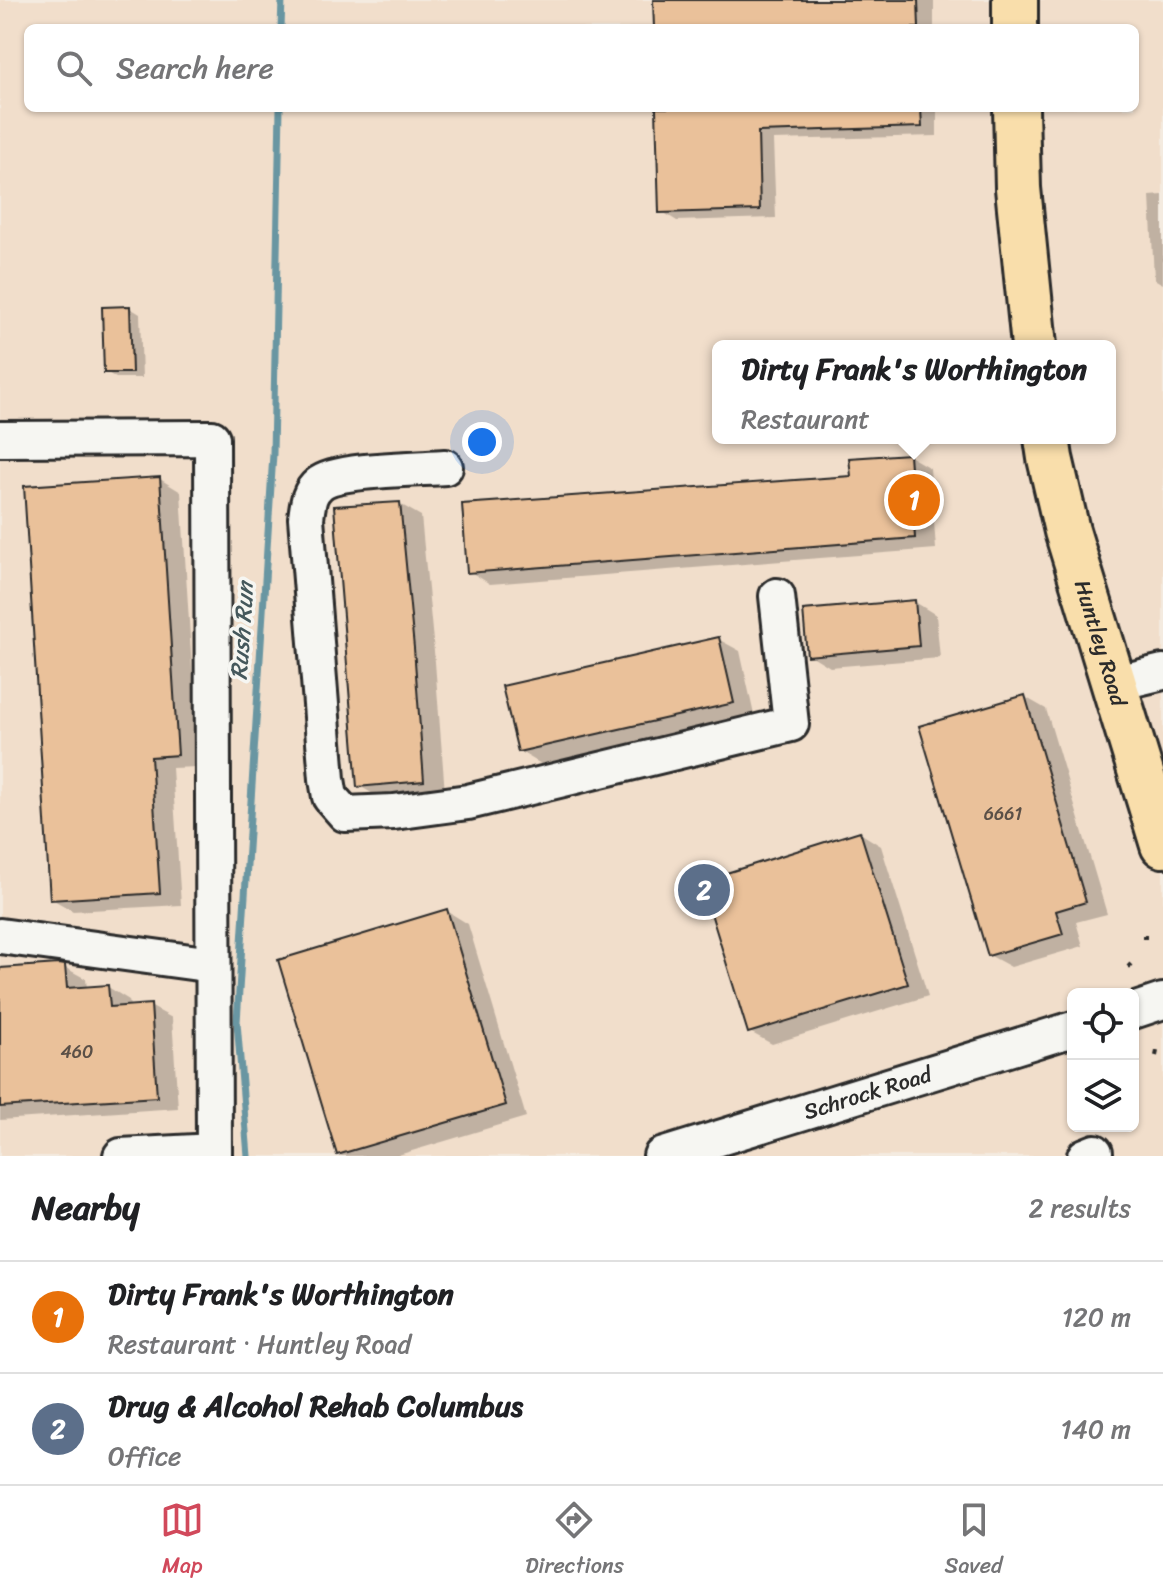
<!DOCTYPE html>
<meta charset="utf-8">
<style>
body{margin:0;font-family:Sriracha,sans-serif;background:#f6f6f6;color:#202124}
.controls{position:absolute;right:24px;bottom:24px;display:grid;overflow:hidden;border-radius:12px;box-shadow:0 2px 6px #0004}
.controls button{width:72px;height:72px;display:grid;place-items:center;padding:0;border:0;border-bottom:2px solid #e0e0e0;background:#fff;color:#202124;font:40px sans-serif}
.you{position:absolute;left:482px;top:442px;width:28px;height:28px;margin:-20px;border:6px solid #fff;border-radius:50%;background:#1a73e8;box-shadow:0 0 0 12px #1a73e833}
.badge{display:grid;place-items:center;width:52px;height:52px;border-radius:50%;background:#d1495b;color:#fff;font-size:26px;font-weight:700}
.pin{position:absolute;translate:-50% -50%;border:4px solid #fff;box-shadow:0 2px 8px #0006}
.popup{position:absolute;left:712px;top:340px;width:404px;height:104px;box-sizing:border-box;display:grid;place-content:center;border-radius:12px;background:#fff;filter:drop-shadow(0 2px 6px #0005);font-size:26px;white-space:nowrap;color:#757577}
.popup b{font-size:30px;color:#202124}
.popup::after{content:'';position:absolute;left:50%;top:100%;margin-left:-16px;border:16px solid transparent;border-top-color:#fff}
.list{margin:0;padding:0;list-style:none}
h2{display:flex;justify-content:space-between;align-items:center;height:104px;margin:0;padding:0 32px;font-size:34px}
h2 small{font-size:26px;font-weight:400;color:#757577}
.list li{display:grid;grid-template-columns:52px 1fr auto;gap:24px;align-items:center;box-sizing:border-box;height:112px;padding:0 32px;border-top:2px solid #e0e0e0}
.list b{display:block;font-size:30px;white-space:nowrap}
.list p{margin:0;font-size:26px;white-space:nowrap;color:#757577}
.list em{font-size:26px;font-style:normal;color:#757577}
.icon{flex:none;width:44px;height:44px;fill:none;stroke:currentColor;stroke-width:2;stroke-linecap:round;stroke-linejoin:round}
.map{position:relative;flex:none;width:1163px;height:1156px;overflow:hidden}
.search{position:absolute;background:#fff;box-shadow:0 2px 6px #0004;left:24px;right:24px;top:24px;height:88px;display:flex;align-items:center;gap:20px;box-sizing:border-box;padding:0 28px;border-radius:12px;color:#757577;font-size:30px}
.sheet{height:328px;background:#fff}
nav{display:flex;justify-content:space-around;align-items:center;box-sizing:border-box;height:112px;border-top:2px solid #e0e0e0;background:#fff;font-size:22px;color:#757577}
nav a{display:grid;justify-items:center;gap:4px}
nav .on{color:#d1495b}
.map>svg:first-child{display:block}
.built{fill:#f1decb;fill-rule:evenodd}
.shadow{fill:#0003}
.lines{fill:none;stroke-linecap:round;stroke-linejoin:round}
.stream{stroke:#6996a2;stroke-width:7}
.building{fill:#eac19a;stroke:#2b2b2b;stroke-width:2}
.minor-casing{stroke:#2b2b2b;stroke-width:40}
.major-casing{stroke:#2b2b2b;stroke-width:50}
.path{stroke:#2b2b2b;stroke-width:4;stroke-dasharray:6 6;stroke-linecap:butt}
.minor{stroke:#f6f6f2;stroke-width:34}
.major{stroke:#f9deab;stroke-width:44}
.labels{text-anchor:middle;stroke-width:7;stroke-linejoin:round;paint-order:stroke}
.number-label{font-size:18px;fill:#5b5047}
.street-label{font-size:22px;fill:#2b2b2b;stroke:#f6f6f2}
.water-label{font-size:24px;font-style:italic;fill:#45585c;stroke:#f6f6f2}
</style>
<div class="map">
<svg width="1163" height="1156" viewBox="0 0 1163 1156">
<rect width="100%" height="100%" fill="#f4ebe0"/>
<filter id="ink" filterUnits="userSpaceOnUse"><feTurbulence type="fractalNoise" baseFrequency=".0125" numOctaves="2"/><feDisplacementMap in="SourceGraphic" scale="16" xChannelSelector="R" yChannelSelector="G"/><feConvolveMatrix kernelMatrix="1 2 1 2 8 2 1 2 1" color-interpolation-filters="sRGB"/></filter>
<g filter="url(#ink)">
<path class="built" d="M0,0H1163V1156H0ZM28,28H1135V108H28ZM718,346H1110V438H718ZM1073,994H1133V1126H1073Z"/>
<g class="shadow">
<path d="M655,0H934V28H656Z"/>
<path d="M658,108H937V136L773,140L776,218L677,221L661,211Z"/>
<path d="M1163,195V284L1154,279L1150,196Z"/>
<path d="M130,308L140,314L142,378H116L106,372Z"/>
<path d="M909,456L930,468L936,549L490,584L469,571L853,478Z"/>
<path d="M160,479L181,492L198,767L172,768L181,905L73,911L52,899Z"/>
<path d="M400,504L421,516L435,662L445,793L380,798L358,785Z"/>
<path d="M915,602L936,615L940,658L830,667L809,654Z"/>
<path d="M718,639L740,651L754,715L541,764L519,751Z"/>
<path d="M1025,697L1046,709L1107,914L1076,922L1083,946L1011,967L989,955Z"/>
<path d="M860,833L881,846L928,996L772,1044L750,1032Z"/>
<path d="M447,911L468,924L526,1117L395,1156H342L338,1154Z"/>
<path d="M64,967L86,979L87,989L108,987L129,1000L130,1007L150,1006L172,1018L178,1108L0,1120V970Z"/>
</g>
<g class="lines">
<g class="stream">
<path d="M281,28L282,0"/>
<path d="M248,1156L237,1022L273,454L280,108"/>
</g>
</g>
<g class="building">
<path d="M653,0H918L919,28H654Z"/>
<path d="M656,108H921L922,127L758,132L760,210L659,213Z"/>
<path d="M130,306L132,373H104L102,307Z"/>
<path d="M909,454L915,538L467,573L462,504L851,476L849,458Z"/>
<path d="M160,477L178,755L151,757L160,893L50,900L24,486Z"/>
<path d="M400,502L414,648L424,781L357,787L334,506Z"/>
<path d="M915,600L919,646L807,656L803,610Z"/>
<path d="M719,637L734,703L518,752L502,686Z"/>
<path d="M1025,695L1086,902L1056,911L1063,934L988,956L919,726Z"/>
<path d="M860,831L908,984L748,1033L701,881Z"/>
<path d="M447,909L506,1105L337,1155L278,960Z"/>
<path d="M59,964L65,965L67,988L108,985L110,1007L151,1004L157,1097L0,1107V968Z"/>
</g>
<g class="lines">
<defs>
<g id="minor">
<path d="M0,439L212,438L214,1156"/>
<path d="M445,467C420,469 336,469 319,484C308,493 308,505 306,518L327,779L330,797L345,814L394,812L468,802L791,724L777,596"/>
<path d="M1113,684L1163,672"/>
<path d="M0,936L213,965"/>
<path d="M1133,1011L1163,1001"/>
<path d="M121,1156L214,1151"/>
<path id="s1" d="M661,1156L1073,1029"/>
<path d="M1085,1156L1095,1152"/>
</g>
<g id="major">
<path d="M1015,28V0"/>
<path d="M1016,108L1018,188L1034,346"/>
<path id="s2" d="M1047,438L1050,458L1067,531L1163,845"/>
</g>
</defs>
<use href="#minor" class="minor-casing"/>
<use href="#major" class="major-casing"/>
<g class="path">
<path d="M1142,937H1147"/>
<path d="M1128,964L1131,967"/>
<path d="M1156,1056L1157,1051"/>
</g>
<use href="#minor" class="minor"/>
<use href="#major" class="major"/>
</g>
</g>
<g class="labels">
<g class="number-label">
<text x="1003" y="820">6661</text>
<text x="77" y="1058">460</text>
</g>
<g class="street-label">
<text dy="8" stroke="none"><textPath href="#s2" startOffset="212">Huntley Road</textPath></text>
<text dy="8" stroke="none"><textPath href="#s1" startOffset="216">Schrock Road</textPath></text>
</g>
<g class="water-label">
<text transform="translate(242 631) rotate(-86)" y="8">Rush Run</text>
</g>
</g>
</svg>
<div class="controls">
<button><svg class="icon" aria-label="locate" viewBox="0 0 24 24"><circle cx="12" cy="12" r="6"/><path d="M12 2v4M12 18v4M2 12h4M18 12h4"/></svg></button>
<button><svg class="icon" aria-label="layers" viewBox="0 0 24 24"><path d="M12 4l9 5-9 5-9-5zM3 14l9 5 9-5"/></svg></button>
</div>
<div class="you"></div>
<div class="pin badge" style="left:914px;top:500px;background:#e8710a">1</div>
<div class="popup"><b>Dirty Frank's Worthington</b>Restaurant</div>
<div class="pin badge" style="left:704px;top:890px;background:#5c6f8a">2</div>
<div class="search"><svg class="icon" aria-label="search" viewBox="0 0 24 24"><circle cx="10" cy="10" r="6"/><path d="M15 15l6 6"/></svg>Search here</div>
</div>
<section class="sheet">
<h2>Nearby<small>2 results</small></h2>
<ul class="list">
<li><span class="badge" style="background:#e8710a">1</span><div><b>Dirty Frank's Worthington</b><p>Restaurant · Huntley Road</p></div><em>120 m</em></li>
<li><span class="badge" style="background:#5c6f8a">2</span><div><b>Drug &amp; Alcohol Rehab Columbus</b><p>Office</p></div><em>140 m</em></li>
</ul>
</section>
<nav>
<a class="on"><svg class="icon" aria-label="map" viewBox="0 0 24 24"><path d="M3 6l6-2 6 2 6-2v14l-6 2-6-2-6 2zM9 4v14M15 6v14"/></svg>Map</a>
<a><svg class="icon" aria-label="directions" viewBox="0 0 24 24"><path d="M12 3l9 9-9 9-9-9zM9 14v-3h6M13 9l2 2-2 2"/></svg>Directions</a>
<a><svg class="icon" aria-label="saved" viewBox="0 0 24 24"><path d="M7 4h10v16l-5-4-5 4z"/></svg>Saved</a>
</nav>
